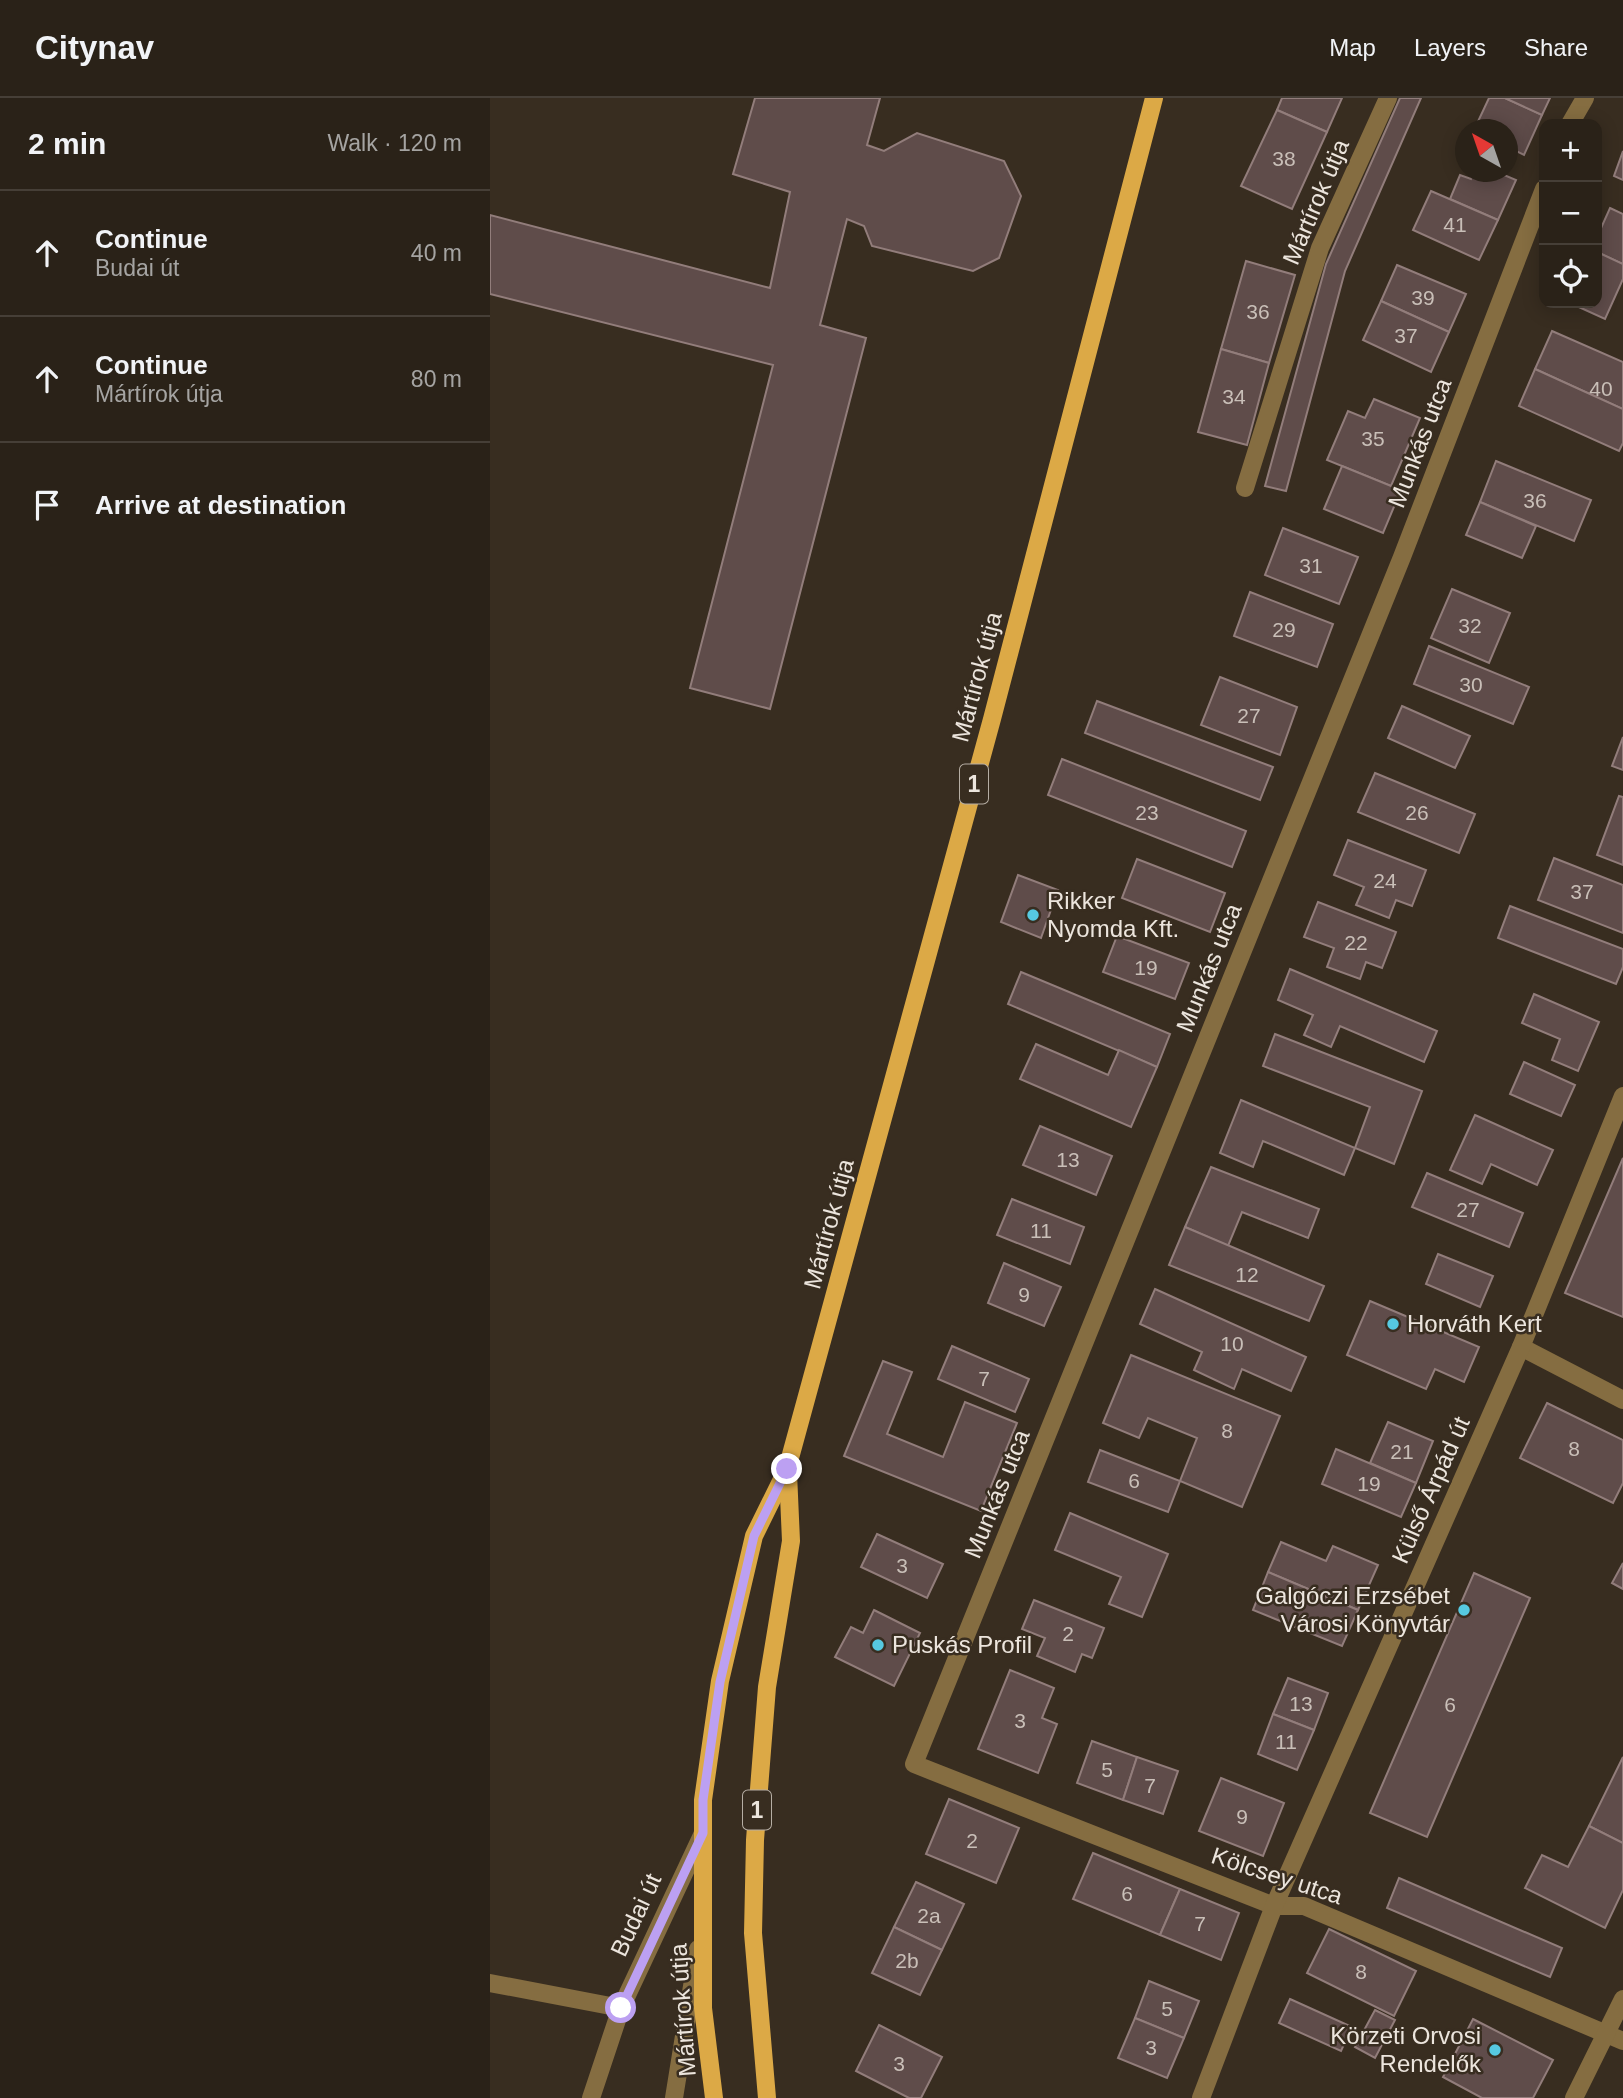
<!DOCTYPE html>
<meta charset="utf-8">
<style>
body{margin:0;font-family:Arial,sans-serif;background:#322a21;color:#f1f3f6}
.controls{position:absolute;right:21px;top:21px;display:grid;overflow:hidden;border-radius:14px;box-shadow:0 4px 18px #0003}
.controls button{width:63px;height:63px;display:grid;place-items:center;padding:0;border:0;border-bottom:2px solid #463f37;background:#2a2218;color:#f1f3f6;font:35px sans-serif}
.compass{position:absolute;left:965px;top:21px;width:63px;height:63px;border-radius:50%;background:#2a2218;box-shadow:0 4px 18px #0003;rotate:320deg}
.stop{position:absolute;width:21px;height:21px;margin:-16px;border:5px solid #bca0f2;border-radius:50%;background:#fff}
.stop.end{background:#bca0f2;border-color:#fff;box-shadow:0 2px 7px #0008}
.list{margin:0;padding:0;list-style:none}
h2{display:flex;justify-content:space-between;align-items:center;height:91px;margin:0;padding:0 28px;font-size:30px}
h2 small{font-size:23px;font-weight:400;color:#a5a4a2}
.list li{display:grid;grid-template-columns:46px 1fr auto;gap:21px;align-items:center;box-sizing:border-box;height:126px;padding:0 28px;border-top:2px solid #463f37}
.list b{display:block;font-size:26px;white-space:nowrap}
.list p{margin:0;font-size:23px;white-space:nowrap;color:#a5a4a2}
.list em{font-size:23px;font-style:normal;color:#a5a4a2}
.icon{flex:none;width:38px;height:38px;fill:none;stroke:currentColor;stroke-width:2;stroke-linecap:round;stroke-linejoin:round}
.map{position:relative;flex:none;width:1133px;height:2000px;overflow:hidden}
header{display:flex;align-items:center;gap:42px;box-sizing:border-box;height:98px;padding:0 35px;background:#2a2218;border-bottom:2px solid #463f37}
header strong{font-size:33px}
nav{display:flex;gap:38px;margin-inline-start:auto;font-size:24px}
main{display:flex}
aside{flex:1;background:#2a2218}
.map>svg:first-child{display:block}
.building{fill:#5f4c4a;stroke:#927d7b;stroke-width:2}
.lines{fill:none;stroke-linecap:round;stroke-linejoin:round}
.minor{stroke:#856d41;stroke-width:18}
.major{stroke:#dca946;stroke-width:18}
.route{stroke:#bca0f2;stroke-width:9}
.poi-dot{fill:#56c9e1;stroke:#382d20;stroke-width:2.5}
.labels{text-anchor:middle;stroke-width:5;stroke-linejoin:round;paint-order:stroke}
.number-label{font-size:21px;fill:#c9bfb8}
.shield{fill:#382d20;stroke:#b6aea4;stroke-width:2}
.shield-label{font-size:23px;font-weight:bold;fill:#ece5dd}
.street-label{font-size:24px;fill:#ece5dd;stroke:#382d20}
.poi-label{font-size:24px;fill:#ece5dd;stroke:#382d20;text-anchor:start}
</style>
<header>
<strong>Citynav</strong>
<nav><a>Map</a><a>Layers</a><a>Share</a></nav>
</header>
<main>
<aside>
<h2>2 min<small>Walk · 120 m</small></h2>
<ul class="list">
<li><svg class="icon" aria-label="ahead" viewBox="0 0 24 24"><path d="M12 20V5M6 11l6-6 6 6"/></svg><div><b>Continue</b><p>Budai út</p></div><em>40 m</em></li>
<li><svg class="icon" aria-label="ahead" viewBox="0 0 24 24"><path d="M12 20V5M6 11l6-6 6 6"/></svg><div><b>Continue</b><p>Mártírok útja</p></div><em>80 m</em></li>
<li><svg class="icon" aria-label="arrive" viewBox="0 0 24 24"><path d="M6 21V4h12l-3 4 3 4H6"/></svg><div><b>Arrive at destination</b></div></li>
</ul>
</aside>
<div class="map">
<svg width="1133" height="2000" viewBox="0 0 1133 2000">
<rect width="100%" height="100%" fill="#382d20"/>
<g class="building">
<path d="M265,0H390L377,47L394,53L427,35L514,63L531,98L509,160L483,173L382,148L374,128L357,121L330,227L376,240L280,611L200,590L283,267L0,196V117L280,190L300,94L243,76Z"/>
<path d="M792,0H852L837,34L787,12Z"/>
<path d="M910,0H931L855,173L796,393L775,388L836,166Z"/>
<path d="M999,0H1015L1052,17L1034,57L1018,49V32H984Z"/>
<path d="M1015,0H1060L1052,17Z"/>
<path d="M787,12L837,34L802,111L751,88Z"/>
<path d="M1133,53V82L1124,78Z"/>
<path d="M984,74H1007L1026,82L1008,122L960,101L970,77L981,81Z"/>
<path d="M941,93L1008,122L989,162L923,132Z"/>
<path d="M1120,110L1133,116V166L1107,154V139Z"/>
<path d="M1107,154L1133,166V181L1115,221L1080,205H1107Z"/>
<path d="M756,163L805,177L779,265L731,251Z"/>
<path d="M907,167L976,196L959,234L891,203Z"/>
<path d="M891,203L959,234L941,274L873,242Z"/>
<path d="M1062,233L1133,264V311L1045,271Z"/>
<path d="M731,251L779,265L757,347L708,334Z"/>
<path d="M1045,271L1133,311V345L1129,353L1029,308Z"/>
<path d="M884,301L930,320L901,388L837,362L858,313L875,320Z"/>
<path d="M1006,363L1101,402L1084,443L990,404Z"/>
<path d="M852,368L911,392L893,435L834,411Z"/>
<path d="M990,404L1046,428L1032,460L976,437Z"/>
<path d="M793,430L868,459L849,506L775,477Z"/>
<path d="M962,491L1020,515L999,565L941,540Z"/>
<path d="M760,494L843,526L827,569L744,538Z"/>
<path d="M939,548L1039,589L1023,626L924,586Z"/>
<path d="M730,579L807,609L790,657L711,627Z"/>
<path d="M607,603L783,669L770,702L595,635Z"/>
<path d="M912,608L980,638L965,670L898,640Z"/>
<path d="M1133,639V672L1122,668Z"/>
<path d="M572,661L756,733L742,769L558,697Z"/>
<path d="M885,675L985,716L969,755L868,714Z"/>
<path d="M1129,698L1133,699V767L1107,757Z"/>
<path d="M858,742L936,772L922,808L906,802L899,820L866,807L874,789L844,777Z"/>
<path d="M1064,760L1133,787V835L1048,802Z"/>
<path d="M647,761L735,795L720,834L632,800Z"/>
<path d="M528,777L568,792L551,840L511,824Z"/>
<path d="M828,804L906,834L892,870L876,864L870,881L837,869L844,850L814,839Z"/>
<path d="M1020,808L1133,851V869L1126,886L1008,840Z"/>
<path d="M627,838L699,865L685,901L613,874Z"/>
<path d="M800,871L947,933L934,964L850,928L841,949L814,937L823,917L788,902Z"/>
<path d="M531,874L680,936L667,969L518,906Z"/>
<path d="M1044,896L1109,924L1088,973L1062,962L1070,941L1032,925Z"/>
<path d="M785,936L932,993L904,1066L865,1050L880,1009L773,968Z"/>
<path d="M546,946L618,977L629,952L667,969L641,1029L530,981Z"/>
<path d="M1034,964L1085,987L1071,1018L1020,996Z"/>
<path d="M751,1002L865,1050L854,1077L773,1043L763,1069L730,1055Z"/>
<path d="M985,1017L1063,1052L1047,1087L1001,1066L992,1086L960,1072Z"/>
<path d="M550,1028L622,1058L606,1097L533,1067Z"/>
<path d="M1133,1060V1219L1075,1195Z"/>
<path d="M721,1069L829,1111L818,1140L752,1114L738,1148L695,1129Z"/>
<path d="M937,1075L1033,1115L1019,1149L922,1109Z"/>
<path d="M522,1101L594,1129L580,1166L507,1137Z"/>
<path d="M695,1129L834,1188L819,1223L679,1167Z"/>
<path d="M948,1156L1003,1178L990,1209L936,1186Z"/>
<path d="M514,1165L571,1189L554,1228L498,1205Z"/>
<path d="M665,1191L816,1259L801,1293L752,1271L744,1291L704,1272L712,1254L650,1226Z"/>
<path d="M880,1203L989,1249L974,1284L945,1271L936,1291L857,1257Z"/>
<path d="M462,1248L539,1281L525,1314L448,1281Z"/>
<path d="M641,1257L790,1318L752,1409L690,1383L707,1340L658,1320L649,1340L613,1325Z"/>
<path d="M393,1263L422,1274L397,1336L453,1359L475,1304L527,1325L491,1413L354,1358Z"/>
<path d="M1057,1305L1133,1342V1385L1123,1405L1030,1360Z"/>
<path d="M898,1324L943,1343L926,1385L880,1365Z"/>
<path d="M846,1351L926,1385L911,1419L832,1386Z"/>
<path d="M610,1352L690,1383L678,1414L598,1384Z"/>
<path d="M580,1415L678,1456L652,1519L619,1506L631,1479L565,1452Z"/>
<path d="M387,1436L453,1466L437,1500L371,1469Z"/>
<path d="M791,1444L836,1463L843,1448L888,1467L868,1512L778,1474Z"/>
<path d="M1133,1465V1491L1122,1485Z"/>
<path d="M778,1474L868,1512L852,1548L763,1512Z"/>
<path d="M984,1475L1040,1500L937,1739L880,1715Z"/>
<path d="M544,1502L614,1530L602,1560L592,1556L585,1574L547,1558L555,1540L532,1531Z"/>
<path d="M384,1512L430,1535L404,1588L345,1559L361,1529L373,1535Z"/>
<path d="M520,1572L564,1590L552,1620L567,1626L548,1675L488,1651Z"/>
<path d="M798,1580L838,1595L824,1632L783,1616Z"/>
<path d="M783,1616L824,1632L807,1672L768,1656Z"/>
<path d="M602,1643L647,1659L633,1702L587,1685Z"/>
<path d="M647,1659L688,1673L673,1716L633,1702Z"/>
<path d="M1133,1659V1745L1099,1728Z"/>
<path d="M731,1680L794,1705L773,1758L709,1733Z"/>
<path d="M459,1701L529,1730L506,1785L436,1756Z"/>
<path d="M1099,1728L1133,1745V1792L1115,1830L1035,1790L1052,1757L1078,1769Z"/>
<path d="M603,1755L690,1791L670,1837L583,1801Z"/>
<path d="M909,1780L1072,1850L1060,1879L897,1810Z"/>
<path d="M426,1784L474,1806L452,1852L404,1829Z"/>
<path d="M690,1791L749,1815L731,1862L670,1837Z"/>
<path d="M404,1829L452,1852L430,1897L382,1875Z"/>
<path d="M839,1831L926,1873L904,1918L817,1875Z"/>
<path d="M659,1883L709,1903L694,1940L645,1920Z"/>
<path d="M800,1901L862,1929L851,1953L789,1925Z"/>
<path d="M885,1912L905,1922L885,1960L865,1949Z"/>
<path d="M645,1920L694,1940L677,1980L628,1960Z"/>
<path d="M983,1921L1063,1962L1043,2000H992L953,1979Z"/>
<path d="M389,1927L452,1959L431,2000H419L366,1973Z"/>
</g>
<g class="lines">
<g class="minor">
<path d="M1080,26L1095,0"/>
<path d="M1054,91L912,459L424,1666L784,1808H814L1133,1943"/>
<path d="M755,390L830,150L898,0"/>
<path d="M1031,1249L1133,1302"/>
<path d="M0,1885L131,1910"/>
<path d="M101,2000L131,1910L213,1735"/>
<path d="M184,2000L208,1851"/>
<path d="M711,2000L784,1808L1031,1249L1133,998"/>
<path d="M1084,2000L1133,1901"/>
</g>
<g class="major">
<path d="M224,2000L213,1910V1702L230,1583L264,1438L297,1371L502,621L664,0"/>
<path d="M277,2000L263,1835L265,1742L277,1589L301,1443L298,1375"/>
</g>
</g>
<g class="lines">
<path class="route" d="M131,1910L213,1735V1702L230,1584L264,1438L297,1371"/>
</g>
<g class="poi-dot">
<circle cx="543" cy="817" r="7"/>
<circle cx="903" cy="1226" r="7"/>
<circle cx="974" cy="1512" r="7"/>
<circle cx="388" cy="1547" r="7"/>
<circle cx="1005" cy="1952" r="7"/>
</g>
<g class="labels">
<g class="number-label">
<text x="794" y="68">38</text>
<text x="965" y="134">41</text>
<text x="933" y="207">39</text>
<text x="768" y="221">36</text>
<text x="916" y="245">37</text>
<text x="1111" y="298">40</text>
<text x="744" y="306">34</text>
<text x="883" y="348">35</text>
<text x="1045" y="410">36</text>
<text x="821" y="475">31</text>
<text x="980" y="535">32</text>
<text x="794" y="539">29</text>
<text x="981" y="594">30</text>
<text x="759" y="625">27</text>
<text x="657" y="722">23</text>
<text x="927" y="722">26</text>
<text x="895" y="790">24</text>
<text x="1092" y="801">37</text>
<text x="866" y="852">22</text>
<text x="656" y="877">19</text>
<text x="578" y="1069">13</text>
<text x="978" y="1119">27</text>
<text x="551" y="1140">11</text>
<text x="757" y="1184">12</text>
<text x="534" y="1204">9</text>
<text x="742" y="1253">10</text>
<text x="494" y="1288">7</text>
<text x="737" y="1340">8</text>
<text x="1084" y="1358">8</text>
<text x="912" y="1361">21</text>
<text x="644" y="1390">6</text>
<text x="879" y="1393">19</text>
<text x="412" y="1475">3</text>
<text x="578" y="1543">2</text>
<text x="811" y="1613">13</text>
<text x="960" y="1614">6</text>
<text x="530" y="1630">3</text>
<text x="796" y="1651">11</text>
<text x="617" y="1679">5</text>
<text x="660" y="1695">7</text>
<text x="752" y="1726">9</text>
<text x="482" y="1750">2</text>
<text x="637" y="1803">6</text>
<text x="439" y="1825">2a</text>
<text x="710" y="1833">7</text>
<text x="417" y="1870">2b</text>
<text x="871" y="1881">8</text>
<text x="677" y="1918">5</text>
<text x="661" y="1957">3</text>
<text x="409" y="1973">3</text>
</g>
<g class="shield">
<rect x="470" y="666.5" width="28" height="39" rx="5"/>
<rect x="253" y="1692.5" width="28" height="39" rx="5"/>
</g>
<g class="shield-label">
<text x="484" y="694">1</text>
<text x="267" y="1720">1</text>
</g>
<g class="street-label">
<text transform="translate(826 104) rotate(-67)" y="8">Mártírok útja</text>
<text transform="translate(930 345) rotate(-69)" y="8">Munkás utca</text>
<text transform="translate(487 579) rotate(-75)" y="8">Mártírok útja</text>
<text transform="translate(719 870) rotate(-68)" y="8">Munkás utca</text>
<text transform="translate(339 1126) rotate(-75)" y="8">Mártírok útja</text>
<text transform="translate(941 1392) rotate(-66)" y="8">Külső Árpád út</text>
<text transform="translate(507 1396) rotate(-68)" y="8">Munkás utca</text>
<text transform="translate(787 1778) rotate(18)" y="8">Kölcsey utca</text>
<text transform="translate(146 1817) rotate(-65)" y="8">Budai út</text>
<text transform="translate(193 1912) rotate(-94)" y="8">Mártírok útja</text>
</g>
<g class="poi-label">
<text x="557" y="811">Rikker<tspan x="557" dy="28">Nyomda Kft.</tspan></text>
<text x="917" y="1234">Horváth Kert</text>
<text x="960" y="1506" text-anchor="end">Galgóczi Erzsébet<tspan x="960" dy="28">Városi Könyvtár</tspan></text>
<text x="402" y="1555">Puskás Profil</text>
<text x="991" y="1946" text-anchor="end">Körzeti Orvosi<tspan x="991" dy="28">Rendelők</tspan></text>
</g>
</g>
</svg>
<div class="controls">
<button>+</button>
<button>−</button>
<button><svg class="icon" aria-label="locate" viewBox="0 0 24 24"><circle cx="12" cy="12" r="6"/><path d="M12 2v4M12 18v4M2 12h4M18 12h4"/></svg></button>
</div>
<svg class="compass" viewBox="-18 -18 36 36"><path d="M0-13l5 13h-10z" fill="#e53935"/><path d="M0 13l5-13h-10z" fill="#a5a4a2"/></svg>
<div class="stop" style="left:131px;top:1910px"></div>
<div class="stop end" style="left:297px;top:1371px"></div>
</div>
</main>
